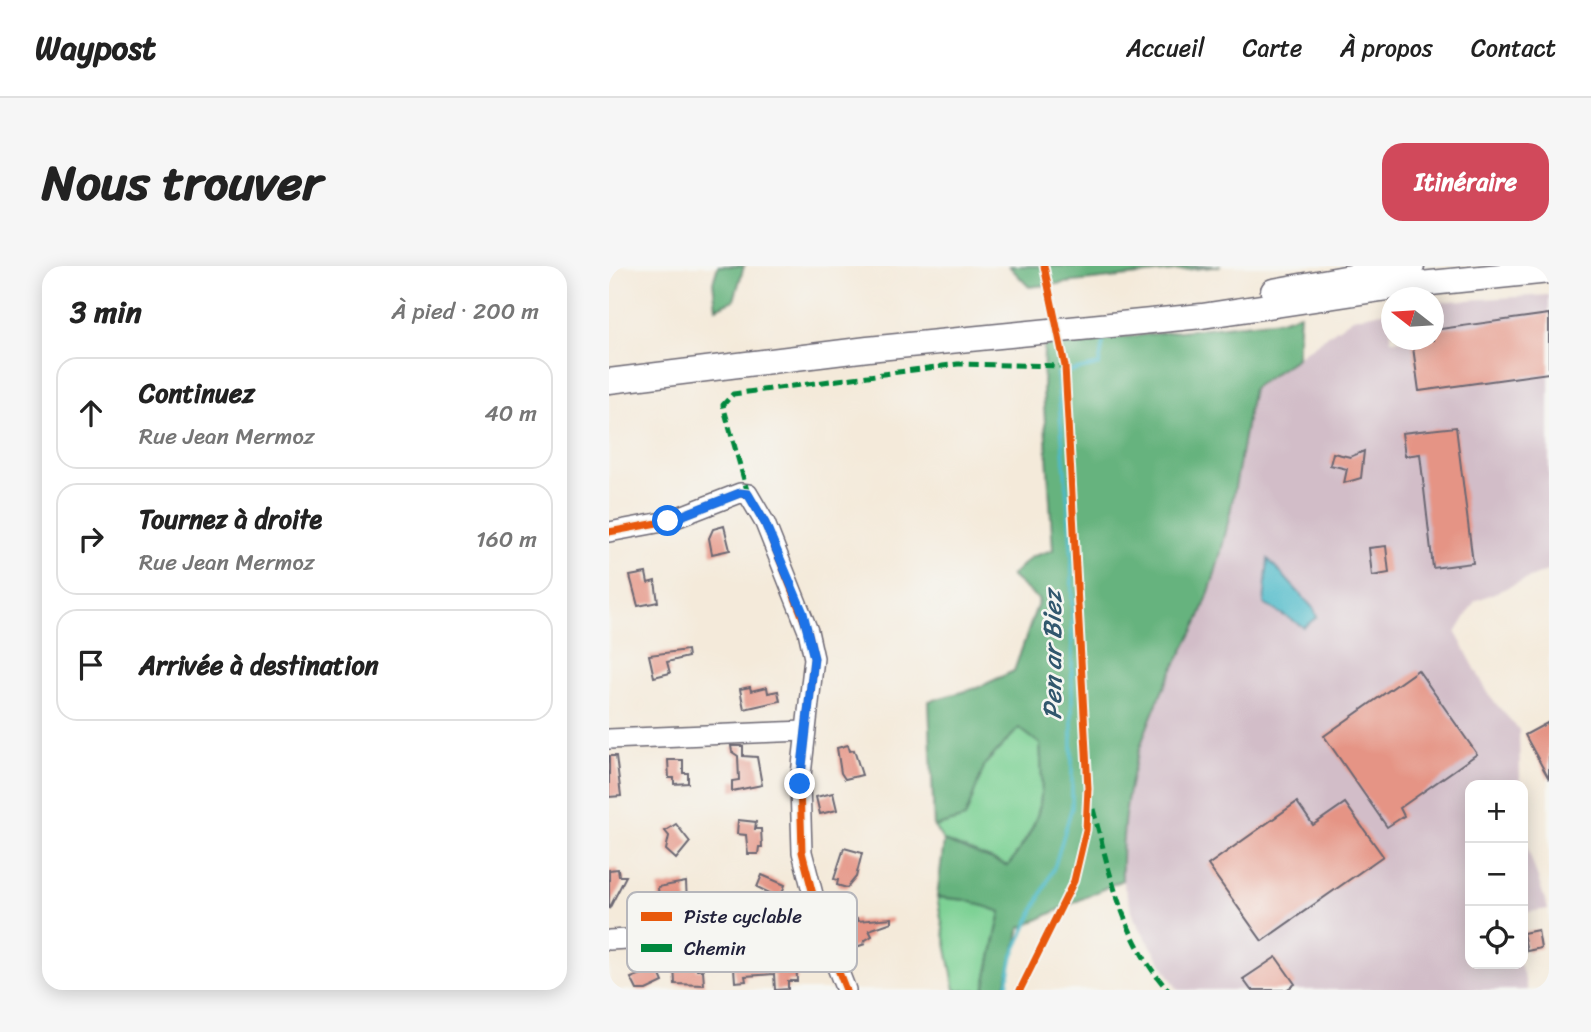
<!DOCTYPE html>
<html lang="fr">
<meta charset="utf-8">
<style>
body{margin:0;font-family:Sriracha,sans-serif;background:#f6f6f6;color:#222}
.controls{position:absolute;right:21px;bottom:21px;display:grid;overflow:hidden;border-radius:14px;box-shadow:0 4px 18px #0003}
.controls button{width:63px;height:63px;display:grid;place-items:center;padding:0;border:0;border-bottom:2px solid #e0e0e0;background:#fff;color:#222;font:35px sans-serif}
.compass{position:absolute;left:772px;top:21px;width:63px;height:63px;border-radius:50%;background:#fff;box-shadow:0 4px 18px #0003;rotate:287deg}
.stop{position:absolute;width:21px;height:21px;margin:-16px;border:5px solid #1a73e8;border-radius:50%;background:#fff}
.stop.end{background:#1a73e8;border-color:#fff;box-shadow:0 2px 7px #0008}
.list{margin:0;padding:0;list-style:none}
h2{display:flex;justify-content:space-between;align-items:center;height:91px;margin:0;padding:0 28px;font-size:30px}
h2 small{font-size:23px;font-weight:400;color:#767676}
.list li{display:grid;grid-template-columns:46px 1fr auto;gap:21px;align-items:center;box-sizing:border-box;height:112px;margin:0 14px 14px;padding:0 14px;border:2px solid #e0e0e0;border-radius:21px}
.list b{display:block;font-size:26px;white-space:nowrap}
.list p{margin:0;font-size:23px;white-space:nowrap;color:#767676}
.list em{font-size:23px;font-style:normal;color:#767676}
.icon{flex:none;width:38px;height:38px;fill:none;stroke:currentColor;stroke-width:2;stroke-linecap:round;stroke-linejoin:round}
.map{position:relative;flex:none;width:940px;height:724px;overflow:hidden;border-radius:21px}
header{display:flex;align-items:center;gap:42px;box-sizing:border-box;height:98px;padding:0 35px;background:#fff;border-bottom:2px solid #e0e0e0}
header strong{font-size:33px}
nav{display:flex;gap:38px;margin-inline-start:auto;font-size:24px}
.intro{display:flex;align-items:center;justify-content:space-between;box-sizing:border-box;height:168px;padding:0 42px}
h1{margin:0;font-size:49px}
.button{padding:18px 32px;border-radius:21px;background:#d1495b;color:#fff;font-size:24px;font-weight:700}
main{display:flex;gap:42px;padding:0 42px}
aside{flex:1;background:#fff;border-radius:21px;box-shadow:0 4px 18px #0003}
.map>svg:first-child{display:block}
.industrial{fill:#d2bdc8}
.green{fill:#7dd194;stroke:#507a68;stroke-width:2}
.forest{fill:#66b37e;stroke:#446a5c;stroke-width:2}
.water{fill:#4dbac9;stroke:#386e82;stroke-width:2}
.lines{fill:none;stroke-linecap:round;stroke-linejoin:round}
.stream{stroke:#4dbac9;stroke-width:3.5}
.building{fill:#e59485}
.minor-casing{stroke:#6c6873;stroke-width:22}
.major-casing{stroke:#6c6873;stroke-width:27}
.minor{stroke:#fff;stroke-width:19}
.major{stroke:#fff;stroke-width:24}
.quiet{stroke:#00873e;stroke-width:5;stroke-dasharray:10 5;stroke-linecap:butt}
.cycleway-casing{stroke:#f6f6f2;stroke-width:11}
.cycleway{stroke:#e8590c;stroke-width:7}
.route{stroke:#1a73e8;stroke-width:9}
.labels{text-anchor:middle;stroke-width:5;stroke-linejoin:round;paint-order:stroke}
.water-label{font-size:26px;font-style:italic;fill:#31576d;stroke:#f6f6f2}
.key{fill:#f6f6f2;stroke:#b6b6bb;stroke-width:2}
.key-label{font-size:19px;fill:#22223b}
</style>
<header>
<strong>Waypost</strong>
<nav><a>Accueil</a><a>Carte</a><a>À propos</a><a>Contact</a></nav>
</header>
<div class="intro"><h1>Nous trouver</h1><a class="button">Itinéraire</a></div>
<main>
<aside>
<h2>3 min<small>À pied · 200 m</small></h2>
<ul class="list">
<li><svg class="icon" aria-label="ahead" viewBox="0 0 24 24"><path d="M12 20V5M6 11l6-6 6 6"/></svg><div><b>Continuez</b><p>Rue Jean Mermoz</p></div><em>40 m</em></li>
<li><svg class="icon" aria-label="right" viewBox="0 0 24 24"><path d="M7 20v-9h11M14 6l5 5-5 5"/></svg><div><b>Tournez à droite</b><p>Rue Jean Mermoz</p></div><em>160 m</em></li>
<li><svg class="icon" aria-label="arrive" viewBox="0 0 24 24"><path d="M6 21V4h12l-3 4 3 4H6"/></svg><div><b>Arrivée à destination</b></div></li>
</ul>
</aside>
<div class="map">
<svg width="940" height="724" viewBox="0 0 940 724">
<rect width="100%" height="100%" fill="#f6f6f2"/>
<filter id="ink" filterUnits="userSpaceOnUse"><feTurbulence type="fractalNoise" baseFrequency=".0143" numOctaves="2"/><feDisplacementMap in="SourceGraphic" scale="14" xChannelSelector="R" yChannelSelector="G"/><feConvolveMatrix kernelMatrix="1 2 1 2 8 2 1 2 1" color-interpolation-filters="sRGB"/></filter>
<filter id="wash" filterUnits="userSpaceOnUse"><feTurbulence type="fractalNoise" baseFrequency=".00686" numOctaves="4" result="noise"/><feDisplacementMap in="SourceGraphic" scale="28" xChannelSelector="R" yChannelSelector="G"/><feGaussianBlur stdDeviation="1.57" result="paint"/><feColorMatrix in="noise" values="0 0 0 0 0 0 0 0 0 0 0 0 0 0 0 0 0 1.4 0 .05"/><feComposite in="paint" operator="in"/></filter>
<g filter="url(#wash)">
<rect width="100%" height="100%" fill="#f4eada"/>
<g class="industrial">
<path d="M940,29V304L866,335L847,367L881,431L910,464L911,519H861V698H911L919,724H569L526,654L513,614L512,563L526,490L559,413L590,352L612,290L644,122L744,52L782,44V74H824L825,36Z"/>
<path d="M914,568L939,643L914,647Z"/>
</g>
<g class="green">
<path d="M410,462L431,477C435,537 435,551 399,600L335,575L325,561L356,552L376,498Z"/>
<path d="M328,631L357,634L392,645L375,724H346Z"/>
</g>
<g class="forest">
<path d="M109,0H135L125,34L107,42L104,16Z"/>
<path d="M400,0H612L420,21Z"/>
<path d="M691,48L688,92L644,122C629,199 620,279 591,351C582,372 569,392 559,413C526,482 511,537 513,614L411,662L395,724H375L392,646L357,634L328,631L335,575L399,600C435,551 435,537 431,478L410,462L376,498L356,552L325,561L320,435L368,422L405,405L430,334L402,310L422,291L444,284L434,124L435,80L671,54Z"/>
</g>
<path class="water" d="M659,293L705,343L708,351L695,361L655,338Z"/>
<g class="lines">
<path class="stream" d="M397,724L404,689L446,599L463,541V291L448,108L490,99L494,77"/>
</g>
<g id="blocks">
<g class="building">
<path d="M940,48V107L810,125L803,74H824V64Z"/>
<path d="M847,161L864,297L824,302L811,188L796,190L793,167Z"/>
<path d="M755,185L752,212L735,217L738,203L721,199L724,187L741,191Z"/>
<path d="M115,260L121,284L103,288L100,272L104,263Z"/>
<path d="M777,280L780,307L763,310L760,282Z"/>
<path d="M37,307L39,317L46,315L49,336L29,340L21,310Z"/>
<path d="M78,384L79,391L58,396L61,407L45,411L40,389Z"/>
<path d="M809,404L868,488L791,542L795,550L778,561L715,470Z"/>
<path d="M141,421L142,425L158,421L159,427L169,425L171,435L135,443L131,423Z"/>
<path d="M940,456V513L916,469Z"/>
<path d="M239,479L241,485L245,484L253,509L236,513L232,507L228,482Z"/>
<path d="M122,480H134V490L148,491L153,519L123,525V515L130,514L129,490L123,486Z"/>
<path d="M0,490H7L12,530L0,531Z"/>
<path d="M59,494H74V507H79V517L65,518V512H60Z"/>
<path d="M224,527L228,544L211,548L207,531Z"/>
<path d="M688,536L704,559L736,537L774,590L653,675L599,599Z"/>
<path d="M129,554L147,556L146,563H152L153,581H150L149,588H139L137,569L128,568Z"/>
<path d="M67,558L81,576L67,593L57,584L60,570L56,565Z"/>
<path d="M235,582L253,587L247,611L238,622L228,619L229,614L225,613Z"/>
<path d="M9,603L10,610H17L0,643V604Z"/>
<path d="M153,609L176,619L171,632L148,621Z"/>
<path d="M77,616L78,637L58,640V634H50L49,621Z"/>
<path d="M235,652L237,656L248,652L249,655L283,652V656L260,664L263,670L255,675L256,678L238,684L225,656Z"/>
<path d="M929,664L932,682L918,685L914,667Z"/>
<path d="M187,684L188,715H179V723L166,724L165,708L136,710L137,715L126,716L125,702L118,696L125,688L131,692L148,691V686Z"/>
<path d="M667,691L686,718L677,724H642L634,713Z"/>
<path d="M88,696V704H94L95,719L66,718L65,698Z"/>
<path d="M48,702L54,716L37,724H28L22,712Z"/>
</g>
</g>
</g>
<g filter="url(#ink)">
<use href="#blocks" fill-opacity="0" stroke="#6c6873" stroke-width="2"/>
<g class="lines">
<defs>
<g id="minor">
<path d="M0,266L59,255L131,227L139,228L156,257L199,365L205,392L191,518L193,586L213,663L237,724"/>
<path d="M0,473L196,465"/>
<path d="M0,674L213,663"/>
</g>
<g id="major">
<path d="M664,25L803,0"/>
<path d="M0,115L259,83L593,50L792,20L940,5"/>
</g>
</defs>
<use href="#minor" class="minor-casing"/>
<use href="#major" class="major-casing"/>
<use href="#minor" class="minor"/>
<use href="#major" class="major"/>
<g class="quiet">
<path d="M139,228L114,139L124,128L349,98L456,100"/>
<path d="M484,543C501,607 513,673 559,724"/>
</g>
<defs>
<g id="cycleway">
<path d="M0,266L59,255L131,227L139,228L156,257L199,365L205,392L191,518L193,586L213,663L237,724"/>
<path d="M411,724L465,615L477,564L479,522L456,100L435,0"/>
</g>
</defs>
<use href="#cycleway" class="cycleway-casing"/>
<use href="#cycleway" class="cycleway"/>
</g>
</g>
<g class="lines" filter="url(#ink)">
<path class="route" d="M59,255L131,227L139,228L156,257L194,347L205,392L191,518"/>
</g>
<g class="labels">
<g class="water-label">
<text transform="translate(443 389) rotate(-90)" y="9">Pen ar Biez</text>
</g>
</g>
<rect x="18" y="626" width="230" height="80" rx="10" class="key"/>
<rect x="32" y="646" width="31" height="9" fill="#e8590c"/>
<rect x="32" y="678" width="31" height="8" fill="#00873e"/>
<g class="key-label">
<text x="75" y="657">Piste cyclable</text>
<text x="75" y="689">Chemin</text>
</g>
</svg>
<div class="controls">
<button>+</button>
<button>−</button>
<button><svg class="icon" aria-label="locate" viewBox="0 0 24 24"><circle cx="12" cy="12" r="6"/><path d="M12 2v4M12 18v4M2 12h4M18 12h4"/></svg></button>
</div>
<svg class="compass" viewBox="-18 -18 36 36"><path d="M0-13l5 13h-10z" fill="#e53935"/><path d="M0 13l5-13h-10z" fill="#767676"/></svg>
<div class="stop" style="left:59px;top:255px"></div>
<div class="stop end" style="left:191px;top:518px"></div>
</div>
</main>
